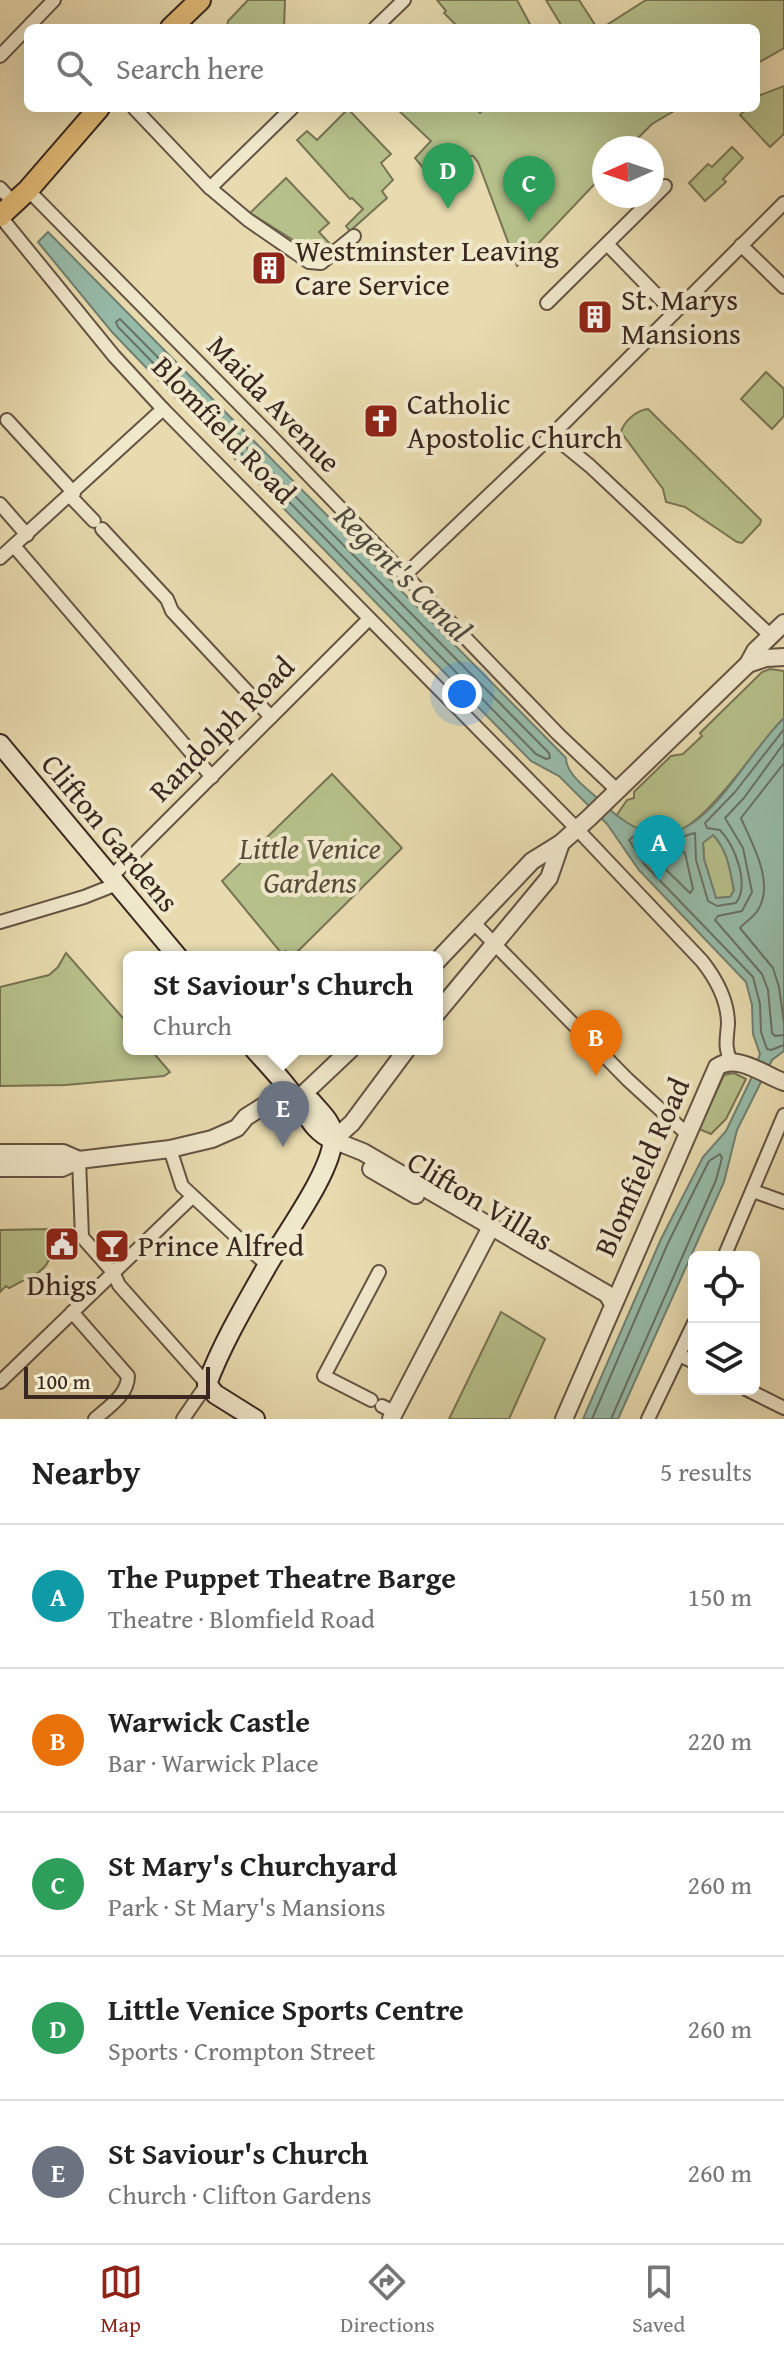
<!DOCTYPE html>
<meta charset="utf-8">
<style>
body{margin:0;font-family:"Gentium Book Plus",serif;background:#f6f6f6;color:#222}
.controls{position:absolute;right:24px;bottom:24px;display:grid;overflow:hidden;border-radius:12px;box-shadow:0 8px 32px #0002}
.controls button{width:72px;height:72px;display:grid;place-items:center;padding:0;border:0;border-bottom:2px solid #e0e0e0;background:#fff;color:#222;font:40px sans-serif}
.compass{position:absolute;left:592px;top:136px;width:72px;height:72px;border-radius:50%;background:#fff;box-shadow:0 8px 32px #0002;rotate:267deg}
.scale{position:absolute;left:24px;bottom:20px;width:186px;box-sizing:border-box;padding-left:8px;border:4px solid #392720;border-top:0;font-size:22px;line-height:28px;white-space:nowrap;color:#392720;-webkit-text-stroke:6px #f0e8cb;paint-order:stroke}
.you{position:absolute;left:462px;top:694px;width:28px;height:28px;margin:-20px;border:6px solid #fff;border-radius:50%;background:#1a73e8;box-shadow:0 0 0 12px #1a73e833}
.badge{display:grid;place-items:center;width:52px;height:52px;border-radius:50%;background:#8f2418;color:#fff;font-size:26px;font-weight:700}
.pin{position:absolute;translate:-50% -66px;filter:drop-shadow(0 2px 4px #0008)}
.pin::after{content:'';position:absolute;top:42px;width:28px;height:24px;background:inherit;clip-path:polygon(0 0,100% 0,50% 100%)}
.popup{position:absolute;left:123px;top:951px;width:320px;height:104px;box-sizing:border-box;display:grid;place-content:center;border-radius:12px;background:#fff;filter:drop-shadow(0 2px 6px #0005);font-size:26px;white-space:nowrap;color:#767676}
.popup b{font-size:30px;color:#222}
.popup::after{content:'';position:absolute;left:50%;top:100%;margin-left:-16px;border:16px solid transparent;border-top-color:#fff}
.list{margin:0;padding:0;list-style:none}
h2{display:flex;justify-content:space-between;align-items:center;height:104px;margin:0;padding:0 32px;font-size:34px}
h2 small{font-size:26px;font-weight:400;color:#767676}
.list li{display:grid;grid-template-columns:52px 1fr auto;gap:24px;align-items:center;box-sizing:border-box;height:144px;padding:0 32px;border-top:2px solid #e0e0e0}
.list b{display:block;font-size:30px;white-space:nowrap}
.list p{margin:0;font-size:26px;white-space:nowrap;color:#767676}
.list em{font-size:26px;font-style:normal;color:#767676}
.icon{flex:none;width:44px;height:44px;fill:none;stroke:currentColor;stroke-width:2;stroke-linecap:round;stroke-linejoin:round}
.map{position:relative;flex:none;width:784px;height:1419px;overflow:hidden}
.search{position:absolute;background:#fff;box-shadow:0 8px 32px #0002;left:24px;right:24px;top:24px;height:88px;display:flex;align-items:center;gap:20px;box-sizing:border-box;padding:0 28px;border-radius:12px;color:#767676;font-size:30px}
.sheet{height:824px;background:#fff}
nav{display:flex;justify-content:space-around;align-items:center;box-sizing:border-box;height:112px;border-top:2px solid #e0e0e0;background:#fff;font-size:22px;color:#767676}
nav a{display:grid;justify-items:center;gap:4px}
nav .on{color:#8f2418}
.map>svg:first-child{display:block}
.green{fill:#b6c08a;stroke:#787455;stroke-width:2}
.water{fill:#97bba9;stroke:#718072;stroke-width:2;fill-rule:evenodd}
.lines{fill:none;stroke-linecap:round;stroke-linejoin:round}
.shore{stroke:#687164;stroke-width:2}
.minor-casing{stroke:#655444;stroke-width:16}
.tertiary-casing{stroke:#655444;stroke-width:20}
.secondary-casing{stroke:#392720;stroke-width:22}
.trunk-casing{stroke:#392720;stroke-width:24}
.minor{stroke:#f0e8cb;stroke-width:12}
.tertiary{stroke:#f0e8cb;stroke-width:16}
.secondary{stroke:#f0e8cb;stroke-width:18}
.trunk{stroke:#e4be78;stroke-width:20}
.labels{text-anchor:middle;stroke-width:8;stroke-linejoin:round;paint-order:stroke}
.poi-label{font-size:30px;fill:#392720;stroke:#f0e8cb;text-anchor:start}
.street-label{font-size:30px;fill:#392720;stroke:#f0e8cb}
.park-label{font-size:30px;font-style:italic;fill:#584d3a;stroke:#f0e8cb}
.water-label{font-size:32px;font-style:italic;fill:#504c42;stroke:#f0e8cb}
</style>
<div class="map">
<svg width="784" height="1419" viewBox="0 0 784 1419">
<rect width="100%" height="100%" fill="#e8dbaf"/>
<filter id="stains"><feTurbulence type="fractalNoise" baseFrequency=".0025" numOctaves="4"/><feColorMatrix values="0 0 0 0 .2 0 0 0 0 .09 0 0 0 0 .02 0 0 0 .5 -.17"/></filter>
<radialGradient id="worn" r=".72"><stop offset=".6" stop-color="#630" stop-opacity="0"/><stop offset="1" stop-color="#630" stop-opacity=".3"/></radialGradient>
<g class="green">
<path d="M248,0H285L284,28H227L228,21Z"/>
<path d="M437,0H517L532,28H459L444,13L446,11Z"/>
<path d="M546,0H579L597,28H563Z"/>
<path d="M646,0H784V48L756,64V28H602Z"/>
<path d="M784,86V134L770,147L740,115L747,108H756L758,96Z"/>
<path d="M396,108H475L480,113L486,108H679L652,124L628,148H604V174L517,266L478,162L473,156H466L432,179L415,158L431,141Z"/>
<path d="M348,109L391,154L381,163L393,180L382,191L387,198L350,231L346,226L363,209L352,198L350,199L297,140L307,131L317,140Z"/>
<path d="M732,147L743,158L723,179L726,182L705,201L689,183L708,164L712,167Z"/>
<path d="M286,178L329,223L319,232L333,247L326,252L309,250L250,213Z"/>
<path d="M766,372L784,389V416L772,429L741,399Z"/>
<path d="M648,409L761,520L760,524L742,543L737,542L685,507L666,502L663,489L621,432C624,421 637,410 648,409Z"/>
<path d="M770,669L784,671V718C755,746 702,836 661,836C644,835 629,825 616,816L627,800L634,798V792L671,756L683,754L702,736L700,733L762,672Z"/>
<path d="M332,774L402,848L292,957L286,951L282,954L222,881Z"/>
<path d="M713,835C728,850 730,870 734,891L731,897L716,898L704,859L703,842Z"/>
<path d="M66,953L129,1025V1049H150L170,1072L164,1076L66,1085L0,1086V987L49,975L58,967Z"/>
<path d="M734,1073L746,1079L726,1119L711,1134L699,1129L724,1075Z"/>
<path d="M52,1229C54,1272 42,1270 9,1288L6,1286L0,1292V1230Z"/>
<path d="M501,1312L545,1339L509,1419H449Z"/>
</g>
<path class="water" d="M48,232L566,758C566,776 592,792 604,804C690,889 731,769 784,718V1051L772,1060L737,1130L724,1182L618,1419H583L661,1239L703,1157L726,1131L750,1081L760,1054L753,1034L752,1005L746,982L639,870L607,824L559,776L531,761L159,381L112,332L38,242ZM713,835C728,850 730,871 734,890L730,897L716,898L704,859L703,843Z"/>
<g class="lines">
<g class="shore">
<path d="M120,319L549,753L550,758L546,759L536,754L118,327L116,322Z"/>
<path d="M784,729L735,792L705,823L707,828L720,830C735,846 750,884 736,903L717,906L708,901L696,860L695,833C669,840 663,848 634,836L629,840L645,865L753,977L760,1004L761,1032L767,1049L771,1050L784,1045"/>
<path d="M784,743L744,798L725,818L743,848L752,892L742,911L718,916L715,920L762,974L768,990L772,1033L775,1036L784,1035"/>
<path d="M784,763L741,818C752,844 775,882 758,910C753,918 745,922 740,928L773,968L779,987L784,1023"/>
<path d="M681,850L685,853L693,889L690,893L654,858L657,854Z"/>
<path d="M592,1419L668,1243L709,1161L720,1154L722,1158L716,1180L611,1419"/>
</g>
<defs>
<g id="minor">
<path d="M375,28L404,0"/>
<path d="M0,56L54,0"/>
<path d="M134,108L210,188L248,220L309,262L321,263L354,236"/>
<path d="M0,188L14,203"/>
<path d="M210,188L292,108"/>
<path d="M28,190L269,434L558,734L618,791"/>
<path d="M0,216L114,356L163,409L577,829L702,961C717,980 728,1000 728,1024C727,1038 724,1048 731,1061"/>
<path d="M607,244L674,313"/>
<path d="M741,245L784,287"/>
<path d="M547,303L665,186"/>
<path d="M7,420L74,493"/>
<path d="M552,435L590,466L771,636"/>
<path d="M70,496L94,521"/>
<path d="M0,504L27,535"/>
<path d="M102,529L167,599L172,611L271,717"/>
<path d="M14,546L212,777"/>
<path d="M0,558L163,409"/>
<path d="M404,576L552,435L784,203"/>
<path d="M111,877L369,619"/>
<path d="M0,922L84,897L117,884"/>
<path d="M474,923L627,1079L687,1134"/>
<path d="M170,1149L182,1186L267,1265"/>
<path d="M79,1160L82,1237L113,1272L119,1285L207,1384L183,1419"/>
<path d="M753,1191L784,1202"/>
<path d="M724,1257L784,1115"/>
<path d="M72,1312L128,1376C128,1395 108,1407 95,1419"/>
<path d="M679,1355L694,1362"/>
<path d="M0,1382L192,1197"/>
<path d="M746,1389L784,1408"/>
<path d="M371,1400L324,1376L379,1272"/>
<path d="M382,1406L394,1412"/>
<path d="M648,1419L694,1323"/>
</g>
<g id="tertiary">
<path d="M748,664L766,658L784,657"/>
<path d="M437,961L532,861L561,843L589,818L748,664L755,651L784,623"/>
<path d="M437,1013L549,878L561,843"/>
<path d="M297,1100L351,1049"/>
<path d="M333,1140L363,1152L607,1294L613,1304"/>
<path d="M333,1140L352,1123L407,1049"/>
<path d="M0,1153H63L79,1160"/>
<path d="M0,1168H62L79,1160L170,1149L212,1139L237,1128L246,1117L289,1090"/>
<path d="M371,1169L416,1195"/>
<path d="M391,1419L491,1227"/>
<path d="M564,1419L717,1067C737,1053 764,1075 784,1082"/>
</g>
<g id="secondary">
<path d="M0,744L178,957"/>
<path d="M254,1049C268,1065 284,1081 296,1099C308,1116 313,1131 333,1140"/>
<path d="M255,1419L215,1394L207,1384C222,1344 245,1305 266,1268C283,1237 333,1171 333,1137C333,1122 320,1112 311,1101L297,1100"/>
</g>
<g id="trunk">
<path d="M171,28L200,0"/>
<path d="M0,216L28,190L99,108"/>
</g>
</defs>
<use href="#minor" class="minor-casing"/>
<use href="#tertiary" class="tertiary-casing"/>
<use href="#secondary" class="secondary-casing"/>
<use href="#trunk" class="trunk-casing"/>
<use href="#minor" class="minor"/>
<use href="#tertiary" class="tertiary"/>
<use href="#secondary" class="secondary"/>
<use href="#trunk" class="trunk"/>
</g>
<defs>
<symbol id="building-square" viewBox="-11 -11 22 22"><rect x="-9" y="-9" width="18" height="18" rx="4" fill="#8f2418" stroke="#f0e8cb"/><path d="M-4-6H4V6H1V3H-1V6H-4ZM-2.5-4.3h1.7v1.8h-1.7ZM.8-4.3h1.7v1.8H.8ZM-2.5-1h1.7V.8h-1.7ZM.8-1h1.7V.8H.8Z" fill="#fff"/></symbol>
<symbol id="church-square" viewBox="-11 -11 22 22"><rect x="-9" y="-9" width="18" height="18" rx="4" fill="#8f2418" stroke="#f0e8cb"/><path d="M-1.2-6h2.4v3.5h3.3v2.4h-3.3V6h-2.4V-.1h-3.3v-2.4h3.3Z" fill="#fff"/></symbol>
<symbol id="civic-square" viewBox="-11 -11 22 22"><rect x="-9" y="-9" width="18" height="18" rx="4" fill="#8f2418" stroke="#f0e8cb"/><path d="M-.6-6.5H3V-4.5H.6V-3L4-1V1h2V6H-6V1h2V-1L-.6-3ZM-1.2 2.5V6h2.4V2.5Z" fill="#fff"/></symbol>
<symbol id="bar-square" viewBox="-11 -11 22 22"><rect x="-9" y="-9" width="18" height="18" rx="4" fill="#8f2418" stroke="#f0e8cb"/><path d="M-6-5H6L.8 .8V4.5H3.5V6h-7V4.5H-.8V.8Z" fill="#fff"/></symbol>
</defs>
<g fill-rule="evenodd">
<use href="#building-square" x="249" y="248" width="40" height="40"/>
<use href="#building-square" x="575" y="297" width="40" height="40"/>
<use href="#church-square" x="361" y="401" width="40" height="40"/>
<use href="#civic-square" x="42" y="1224" width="40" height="40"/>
<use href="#bar-square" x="92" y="1226" width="40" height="40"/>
</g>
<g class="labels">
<g class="poi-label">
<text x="295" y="261">Westminster Leaving<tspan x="295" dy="34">Care Service</tspan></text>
<text x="621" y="310">St. Marys<tspan x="621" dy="34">Mansions</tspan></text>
<text x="407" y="414">Catholic<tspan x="407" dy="34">Apostolic Church</tspan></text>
<text x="138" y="1256">Prince Alfred</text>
<text x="62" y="1295" text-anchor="middle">Dhigs</text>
</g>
<g class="street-label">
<text transform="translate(274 404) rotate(46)" y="10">Maida Avenue</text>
<text transform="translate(224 430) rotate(46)" y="10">Blomfield Road</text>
<text transform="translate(222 729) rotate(-45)" y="10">Randolph Road</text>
<text transform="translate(110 833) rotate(50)" y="10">Clifton Gardens</text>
<text transform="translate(642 1167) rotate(-66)" y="10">Blomfield Road</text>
<text transform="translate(480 1201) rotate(31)" y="10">Clifton Villas</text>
</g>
<g class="park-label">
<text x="310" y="859">Little Venice<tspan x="310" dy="34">Gardens</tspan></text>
</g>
<g class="water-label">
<text transform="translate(403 573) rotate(45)" y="11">Regent's Canal</text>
</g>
</g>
<rect width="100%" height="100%" filter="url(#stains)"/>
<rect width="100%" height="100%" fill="url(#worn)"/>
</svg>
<div class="controls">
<button><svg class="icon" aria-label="locate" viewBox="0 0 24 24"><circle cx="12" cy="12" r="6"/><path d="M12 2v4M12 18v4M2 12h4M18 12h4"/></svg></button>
<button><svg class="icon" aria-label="layers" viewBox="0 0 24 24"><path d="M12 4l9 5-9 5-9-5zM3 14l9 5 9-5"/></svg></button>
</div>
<svg class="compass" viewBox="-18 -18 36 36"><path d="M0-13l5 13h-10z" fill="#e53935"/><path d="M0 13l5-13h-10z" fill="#767676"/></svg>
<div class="scale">100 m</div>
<div class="you"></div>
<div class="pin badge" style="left:659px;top:881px;background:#0f9aa8">A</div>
<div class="pin badge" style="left:596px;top:1076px;background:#e8710a">B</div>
<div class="pin badge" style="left:529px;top:222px;background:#2e9e5b">C</div>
<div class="pin badge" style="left:448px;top:209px;background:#2e9e5b">D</div>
<div class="pin badge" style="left:283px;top:1147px;background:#6b7280">E</div>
<div class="popup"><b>St Saviour's Church</b>Church</div>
<div class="search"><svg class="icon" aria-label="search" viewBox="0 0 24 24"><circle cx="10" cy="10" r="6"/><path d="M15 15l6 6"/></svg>Search here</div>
</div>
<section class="sheet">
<h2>Nearby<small>5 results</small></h2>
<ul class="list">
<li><span class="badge" style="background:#0f9aa8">A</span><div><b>The Puppet Theatre Barge</b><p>Theatre · Blomfield Road</p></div><em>150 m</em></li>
<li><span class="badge" style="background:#e8710a">B</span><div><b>Warwick Castle</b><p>Bar · Warwick Place</p></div><em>220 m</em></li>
<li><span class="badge" style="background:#2e9e5b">C</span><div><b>St Mary's Churchyard</b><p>Park · St Mary's Mansions</p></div><em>260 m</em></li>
<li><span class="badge" style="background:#2e9e5b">D</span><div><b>Little Venice Sports Centre</b><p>Sports · Crompton Street</p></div><em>260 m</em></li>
<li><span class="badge" style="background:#6b7280">E</span><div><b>St Saviour's Church</b><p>Church · Clifton Gardens</p></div><em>260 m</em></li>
</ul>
</section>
<nav>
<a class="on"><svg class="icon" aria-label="map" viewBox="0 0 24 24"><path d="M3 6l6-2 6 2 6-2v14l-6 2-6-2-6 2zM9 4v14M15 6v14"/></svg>Map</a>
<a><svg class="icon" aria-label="directions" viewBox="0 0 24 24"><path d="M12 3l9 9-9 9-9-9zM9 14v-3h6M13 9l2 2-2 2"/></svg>Directions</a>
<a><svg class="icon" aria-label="saved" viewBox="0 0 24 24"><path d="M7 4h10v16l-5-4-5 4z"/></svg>Saved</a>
</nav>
